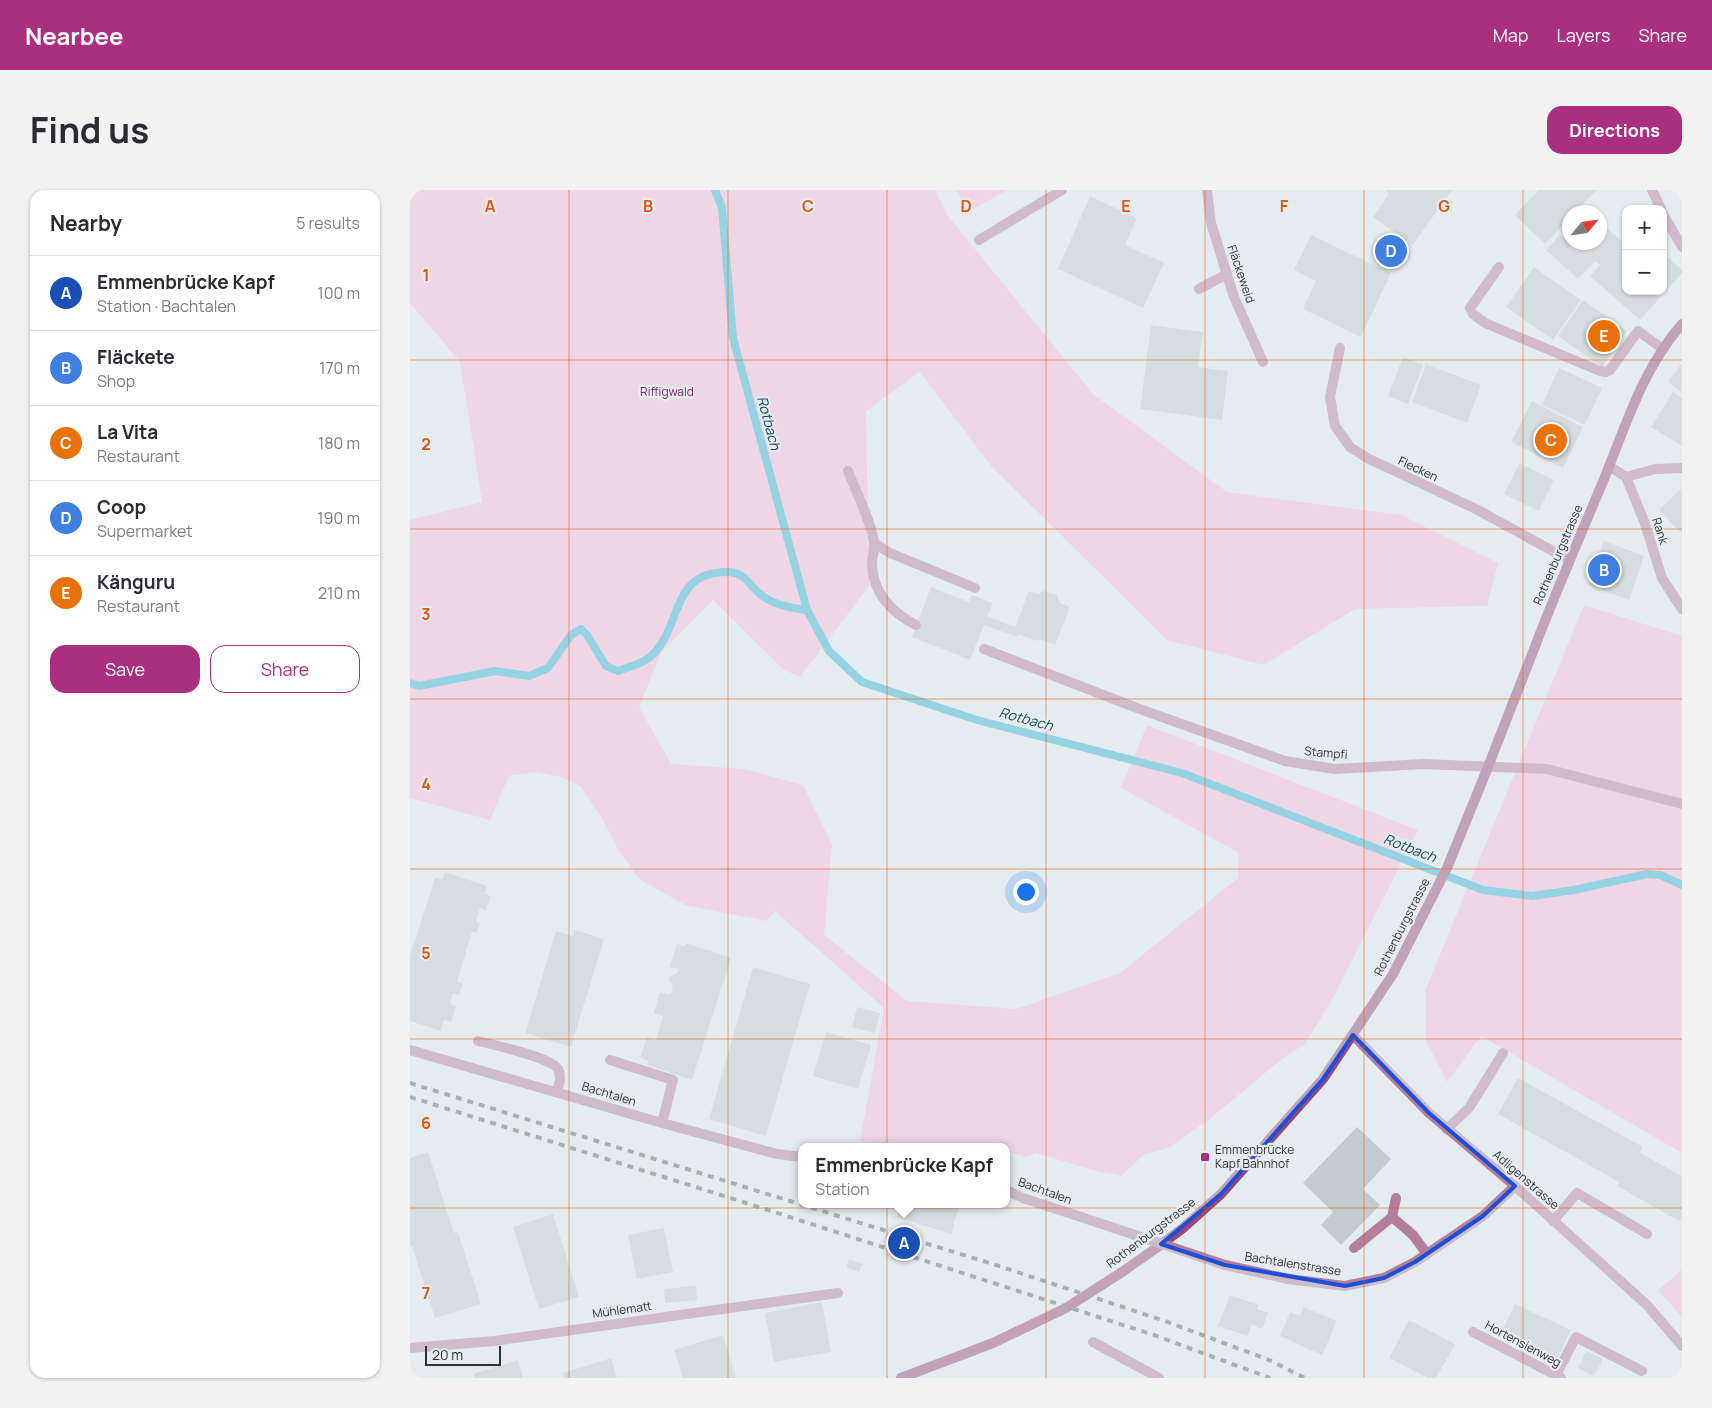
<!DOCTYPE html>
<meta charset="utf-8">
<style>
body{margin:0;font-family:Manrope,sans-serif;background:#f2f2f3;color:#2b2b33}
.controls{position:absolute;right:15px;top:15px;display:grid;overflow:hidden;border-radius:10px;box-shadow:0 1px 4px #0004}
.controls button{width:45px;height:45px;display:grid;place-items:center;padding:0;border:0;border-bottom:1px solid #e1e1e2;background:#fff;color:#2b2b33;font:25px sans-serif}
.compass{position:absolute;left:1152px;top:15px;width:45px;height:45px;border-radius:50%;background:#fff;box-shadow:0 1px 4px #0004;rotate:61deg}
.scale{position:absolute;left:15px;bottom:12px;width:76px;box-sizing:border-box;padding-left:5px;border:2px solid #2f3233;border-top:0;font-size:14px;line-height:18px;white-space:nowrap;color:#2f3233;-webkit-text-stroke:4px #e5ecef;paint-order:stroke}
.you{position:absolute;left:615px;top:701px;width:18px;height:18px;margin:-12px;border:4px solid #fff;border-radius:50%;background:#1a73e8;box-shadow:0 0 0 8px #1a73e833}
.badge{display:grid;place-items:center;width:32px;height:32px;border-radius:50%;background:#ab2f81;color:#fff;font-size:16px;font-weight:700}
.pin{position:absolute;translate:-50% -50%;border:2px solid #fff;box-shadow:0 1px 5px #0006}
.popup{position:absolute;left:388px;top:953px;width:212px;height:65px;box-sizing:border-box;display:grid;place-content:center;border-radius:10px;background:#fff;filter:drop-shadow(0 1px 4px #0005);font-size:16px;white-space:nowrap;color:#7c7c81}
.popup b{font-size:19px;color:#2b2b33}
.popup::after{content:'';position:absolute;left:50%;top:100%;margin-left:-10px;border:10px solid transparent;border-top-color:#fff}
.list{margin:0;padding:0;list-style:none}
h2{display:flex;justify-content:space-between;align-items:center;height:65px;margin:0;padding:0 20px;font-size:21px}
h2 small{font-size:16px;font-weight:400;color:#7c7c81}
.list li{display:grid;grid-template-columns:32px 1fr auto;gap:15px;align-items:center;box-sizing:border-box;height:75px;padding:0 20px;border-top:1px solid #e1e1e2}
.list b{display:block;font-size:19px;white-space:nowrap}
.list p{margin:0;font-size:16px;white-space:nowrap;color:#7c7c81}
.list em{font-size:16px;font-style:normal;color:#7c7c81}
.actions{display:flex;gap:10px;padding:15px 20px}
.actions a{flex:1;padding:11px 0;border:1px solid #ab2f81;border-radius:15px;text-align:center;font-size:18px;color:#ab2f81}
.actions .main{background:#ab2f81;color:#fff}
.map{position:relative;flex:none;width:1272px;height:1188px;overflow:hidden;border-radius:15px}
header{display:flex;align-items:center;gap:30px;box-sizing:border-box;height:70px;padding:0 25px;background:#ab2f81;color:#fff}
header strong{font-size:24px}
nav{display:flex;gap:28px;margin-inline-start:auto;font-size:18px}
.intro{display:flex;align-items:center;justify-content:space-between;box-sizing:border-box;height:120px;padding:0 30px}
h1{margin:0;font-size:35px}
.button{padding:12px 22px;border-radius:15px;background:#ab2f81;color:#fff;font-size:18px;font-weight:700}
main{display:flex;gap:30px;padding:0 30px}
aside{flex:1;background:#fff;border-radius:15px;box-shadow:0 1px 4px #0004}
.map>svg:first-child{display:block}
.green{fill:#fabade}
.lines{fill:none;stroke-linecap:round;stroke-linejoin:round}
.stream{stroke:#36b3d3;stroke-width:8}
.building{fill:#c4cbce}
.lane{stroke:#b57e9d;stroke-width:10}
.street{stroke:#b57e9d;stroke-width:10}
.secondary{stroke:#964878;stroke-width:10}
.rail{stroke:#626768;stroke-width:4;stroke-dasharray:6 6;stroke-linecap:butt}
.street-bridge{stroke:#b57e9d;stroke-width:10}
.secondary-bridge{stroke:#964878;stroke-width:10}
.marked{fill:none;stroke:#1d4ed8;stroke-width:4;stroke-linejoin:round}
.grid{fill:none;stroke:#df570e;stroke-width:1;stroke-opacity:0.55}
.poi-dot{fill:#ab2f81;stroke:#e5ecef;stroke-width:2}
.labels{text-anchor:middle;stroke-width:4.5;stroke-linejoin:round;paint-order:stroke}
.street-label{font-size:12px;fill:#2f3233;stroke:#e5ecef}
.park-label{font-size:12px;fill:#832563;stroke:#e5ecef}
.poi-label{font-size:12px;fill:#2f3233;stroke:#e5ecef;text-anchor:start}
.water-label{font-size:14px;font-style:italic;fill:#164957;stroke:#e5ecef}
.grid-label{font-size:16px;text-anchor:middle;font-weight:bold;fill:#df570e;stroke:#e5ecef;stroke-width:4.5;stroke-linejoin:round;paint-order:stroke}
</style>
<header>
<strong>Nearbee</strong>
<nav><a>Map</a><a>Layers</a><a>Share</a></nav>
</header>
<div class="intro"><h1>Find us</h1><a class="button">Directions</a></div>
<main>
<aside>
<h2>Nearby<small>5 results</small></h2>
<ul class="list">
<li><span class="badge" style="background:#1a4fb4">A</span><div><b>Emmenbrücke Kapf</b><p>Station · Bachtalen</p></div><em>100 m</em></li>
<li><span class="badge" style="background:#3f7fe0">B</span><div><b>Fläckete</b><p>Shop</p></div><em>170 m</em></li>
<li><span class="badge" style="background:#e8710a">C</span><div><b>La Vita</b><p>Restaurant</p></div><em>180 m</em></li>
<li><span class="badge" style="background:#3f7fe0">D</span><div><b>Coop</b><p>Supermarket</p></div><em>190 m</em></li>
<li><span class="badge" style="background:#e8710a">E</span><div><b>Känguru</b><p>Restaurant</p></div><em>210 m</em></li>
</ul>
<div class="actions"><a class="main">Save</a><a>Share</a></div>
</aside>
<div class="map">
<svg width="1272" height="1188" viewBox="0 0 1272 1188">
<rect width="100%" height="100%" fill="#e5ecef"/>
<g class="green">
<path d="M0,0H525L538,26L683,204L817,302L991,325L1088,373L1077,416L945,419L854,475L757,450L582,277L510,182L456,221L459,396L390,487L374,480L303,410L251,463L229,517L261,574L334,579L393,595L422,655L414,745L497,811L606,819L710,783L828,688L829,663L711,598L737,535L1008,640L923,808L895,854L872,869L801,928L760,957L734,965L711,986L682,980L626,963L615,967L597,961L596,957H486L450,951L474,818L365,721L357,731L275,715L229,689L209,661L192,628L171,597L151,587L125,582L99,586L80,630L0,608V330L72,312L50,172L0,113Z"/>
<path d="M546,0H598L561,20Z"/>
<path d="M1174,415L1272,446V963L1071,846L1037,892L1016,851L1015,801Z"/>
<path d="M1272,1080V1127L1248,1100Z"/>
</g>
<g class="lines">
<g class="stream">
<path d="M305,0L312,18L323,148L397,420L419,461L452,492L567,530L772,583L1073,700L1122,706L1164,700L1237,684L1250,685L1272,695"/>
<path d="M0,493L9,496L85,481L119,486L138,478L161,445L171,439L177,445L196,476L208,481C218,477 232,474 240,467C274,438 258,380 320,382C335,383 341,397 350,404C363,415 381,418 397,420"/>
</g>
</g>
<g class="building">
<path d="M974,0H1042L1003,55L963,27L979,4Z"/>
<path d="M1128,0H1187L1165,22H1160V28L1135,54L1105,25Z"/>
<path d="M680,6L727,28L715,55L754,73L733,118L648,79Z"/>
<path d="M1192,33L1211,51L1216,46V101H1253V63L1272,80V83L1230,130L1180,86L1190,75L1185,71L1168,89L1136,60L1150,45L1166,61L1174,52H1190V35Z"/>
<path d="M901,45L981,83L951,147L893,119L906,91L884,80Z"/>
<path d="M1124,77L1171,110L1143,150L1096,117Z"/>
<path d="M1173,110L1217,141L1192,177L1148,146Z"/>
<path d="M741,135L793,142L788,177L818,181L812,230L730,219Z"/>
<path d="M993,167L1013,175L998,214L978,206Z"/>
<path d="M1272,173V203L1258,192Z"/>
<path d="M1016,174L1071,195L1057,233L1002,212Z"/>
<path d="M1149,178L1192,198L1175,235L1132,215Z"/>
<path d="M1263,202L1272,208V256L1241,237Z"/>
<path d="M1122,211L1173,237L1153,278L1101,252Z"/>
<path d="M1109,273L1144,290L1129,321L1094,304Z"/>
<path d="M1272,298V344L1249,320Z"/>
<path d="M1194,351L1234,366L1219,410L1179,395Z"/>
<path d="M521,397L559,412L562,405L583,413L577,426L605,437L619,401L628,404L634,401L647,405L650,413L660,417L645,455L630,449L627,451L608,444L607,447L574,435L560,470L502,447Z"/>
<path d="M35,682L77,696L75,704L81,706L76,720L70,718L66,732L70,733L67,743L62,742L55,765L47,792L53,794L49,805L43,803L40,814L46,816L41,832L34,830L31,841L0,831V766L25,688L32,690Z"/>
<path d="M165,740L194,749L161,857L115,843L146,741L163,746Z"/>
<path d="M276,753L321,768L282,890L237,875L239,871L230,868L237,847L246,850L253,826L244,823L250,802L260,805L263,797L258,788L267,783L268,779L260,777L267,754L275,756Z"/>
<path d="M343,777L400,794L356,946L299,929Z"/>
<path d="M447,817L470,823L465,843L442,837Z"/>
<path d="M416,842L461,855L448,899L403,886Z"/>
<path d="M1108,888L1233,957L1230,963L1272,986V1029L1271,1032L1207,996L1209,992L1088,924Z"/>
<path d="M947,937L981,969L953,999L970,1015L931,1055L911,1035L923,1022L893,993Z"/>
<path d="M18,962L44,1043L48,1042L71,1114L25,1128L2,1056L0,1057V968Z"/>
<path d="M491,1014H545L549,1016L541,1044L487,1027Z"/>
<path d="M143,1024L169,1107L129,1119L103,1037Z"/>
<path d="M254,1038L263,1082L227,1089L218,1045Z"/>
<path d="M439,1069L452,1074L449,1082L436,1077Z"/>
<path d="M286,1096L287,1110L255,1113L254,1099Z"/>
<path d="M820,1105L849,1115L847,1119L858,1123L852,1139L842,1135L837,1146L808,1136Z"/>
<path d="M412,1112L421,1162L364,1172L355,1123Z"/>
<path d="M1105,1114L1161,1140L1146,1171L1090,1145Z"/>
<path d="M894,1117L927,1131L912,1165L870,1146L880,1122L890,1126Z"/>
<path d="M999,1130L1045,1154L1026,1188H1018L979,1168Z"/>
<path d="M313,1145L326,1188H273L264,1160Z"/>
<path d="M1176,1161L1193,1169L1184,1186L1168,1178Z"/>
<path d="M201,1168L207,1188H155L153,1183Z"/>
<path d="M108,1170L113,1188H65L63,1184Z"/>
</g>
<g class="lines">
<g class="lane">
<path d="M569,50L652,0"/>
<path d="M1089,77L1060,118L1063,124L1075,133L1190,181L1196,182L1200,180L1228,141L1253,159"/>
<path d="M789,99L817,84"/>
<path d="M930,158L920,207L925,236L940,257"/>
<path d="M438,281C445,299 463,336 464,353C465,360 462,366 462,373C462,402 482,423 506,435"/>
<path d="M464,353L480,363L565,398"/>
<path d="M68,851C84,855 140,867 148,879C152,887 149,895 147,902"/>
<path d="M200,870L263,890L252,933"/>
<path d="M1037,939L1059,918L1093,863"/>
<path d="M982,1027L1003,1045L1017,1064"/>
<path d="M1143,1031L1167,1003L1237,1044"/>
<path d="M944,1058L982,1027L986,1008"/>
<path d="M683,1152L749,1188"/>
<path d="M1146,1185L1166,1147L1232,1181"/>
</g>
<g class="street">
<path d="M797,0L801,33L824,107L853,172"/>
<path d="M1242,0L1251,19"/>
<path d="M1253,24L1272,57"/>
<path d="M940,257L959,269L1066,319L1159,370"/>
<path d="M1199,276L1216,287L1234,331L1252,388L1272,419"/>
<path d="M1216,287L1245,279L1272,278"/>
<path d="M574,459L727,518L875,571L925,579L1014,574L1137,579L1272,614"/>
<path d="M943,845L1019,923L1105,996L1237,1115L1272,1156"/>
<path d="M0,860L252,933L367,964L392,967"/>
<path d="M596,1000L613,1008L665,1025"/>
<path d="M815,1075L878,1089L935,1096L974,1088L1005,1072L1073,1026L1105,996"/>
<path d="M1063,1142L1151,1188"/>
<path d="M0,1158L84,1151L428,1103"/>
</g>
<g class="secondary">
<path d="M1126,454C1147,399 1171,344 1194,289C1216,235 1233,178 1272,134"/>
<path d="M491,1188L583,1153L656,1118L712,1082L745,1059L773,1038L811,1004L913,889L983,784L1037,678L1076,582"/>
</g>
<g class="rail">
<path d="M0,893L589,1076L755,1131L859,1170L895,1188"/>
<path d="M0,907L355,1019L744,1145L860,1188"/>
</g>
<path class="street-bridge" d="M665,1025L815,1075"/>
<path class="secondary-bridge" d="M1076,582L1126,454"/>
</g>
<path d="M0 0H1272V1188H0ZM943,845L1019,923L1105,996L1073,1026L1005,1072L974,1088L935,1096L815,1075L751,1054L811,1004L913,889Z" fill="#e5ecef" fill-opacity=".55" fill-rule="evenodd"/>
<path class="marked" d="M943,845L1019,923L1105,996L1073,1026L1005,1072L974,1088L935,1096L815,1075L751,1054L811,1004L913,889Z"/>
<path class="grid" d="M159,0V1188M318,0V1188M477,0V1188M636,0V1188M795,0V1188M954,0V1188M1113,0V1188M0,170H1272M0,339H1272M0,509H1272M0,679H1272M0,849H1272M0,1018H1272"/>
<rect class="poi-dot" x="790" y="962" width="10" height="10" rx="2.5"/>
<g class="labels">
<g class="street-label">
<text transform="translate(831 84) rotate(71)" y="4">Fläckeweid</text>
<text transform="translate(1008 279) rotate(25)" y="4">Flecken</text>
<text transform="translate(1250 341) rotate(72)" y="4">Rank</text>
<text transform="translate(1148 365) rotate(-67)" y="4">Rothenburgstrasse</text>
<text transform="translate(916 563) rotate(5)" y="4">Stampfi</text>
<text transform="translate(992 737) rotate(-63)" y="4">Rothenburgstrasse</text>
<text transform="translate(199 904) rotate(17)" y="4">Bachtalen</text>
<text transform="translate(1116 990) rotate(41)" y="4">Adligenstrasse</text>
<text transform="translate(635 1001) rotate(20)" y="4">Bachtalen</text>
<text transform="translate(741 1043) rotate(-37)" y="4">Rothenburgstrasse</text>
<text transform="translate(883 1074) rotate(9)" y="4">Bachtalenstrasse</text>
<text transform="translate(212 1120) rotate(-8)" y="4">Mühlematt</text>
<text transform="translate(1113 1154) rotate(28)" y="4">Hortensienweg</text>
</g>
<g class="park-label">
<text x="257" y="206">Riffigwald</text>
</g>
<g class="poi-label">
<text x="805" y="964">Emmenbrücke<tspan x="805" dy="14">Kapf Bahnhof</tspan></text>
</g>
<g class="water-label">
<text transform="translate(359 233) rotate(75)" y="5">Rotbach</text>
<text transform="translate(616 529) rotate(15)" y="5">Rotbach</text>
<text transform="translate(1000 658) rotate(21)" y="5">Rotbach</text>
</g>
</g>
<g class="grid-label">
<text x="80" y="22">A</text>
<text x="238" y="22">B</text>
<text x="398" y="22">C</text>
<text x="556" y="22">D</text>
<text x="716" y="22">E</text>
<text x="874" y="22">F</text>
<text x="1034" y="22">G</text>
<text x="16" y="91">1</text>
<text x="16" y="260">2</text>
<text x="16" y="430">3</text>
<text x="16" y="600">4</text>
<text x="16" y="769">5</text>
<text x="16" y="939">6</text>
<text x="16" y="1109">7</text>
</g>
</svg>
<div class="controls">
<button>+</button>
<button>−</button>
</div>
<svg class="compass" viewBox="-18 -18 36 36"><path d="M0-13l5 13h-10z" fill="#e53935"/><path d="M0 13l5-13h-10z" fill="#7c7c81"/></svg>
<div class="scale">20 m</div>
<div class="you"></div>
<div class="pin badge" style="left:494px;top:1053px;background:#1a4fb4">A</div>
<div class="popup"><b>Emmenbrücke Kapf</b>Station</div>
<div class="pin badge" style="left:1194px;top:380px;background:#3f7fe0">B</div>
<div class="pin badge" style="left:1141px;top:250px;background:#e8710a">C</div>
<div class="pin badge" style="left:981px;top:61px;background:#3f7fe0">D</div>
<div class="pin badge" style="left:1194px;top:146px;background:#e8710a">E</div>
</div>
</main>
